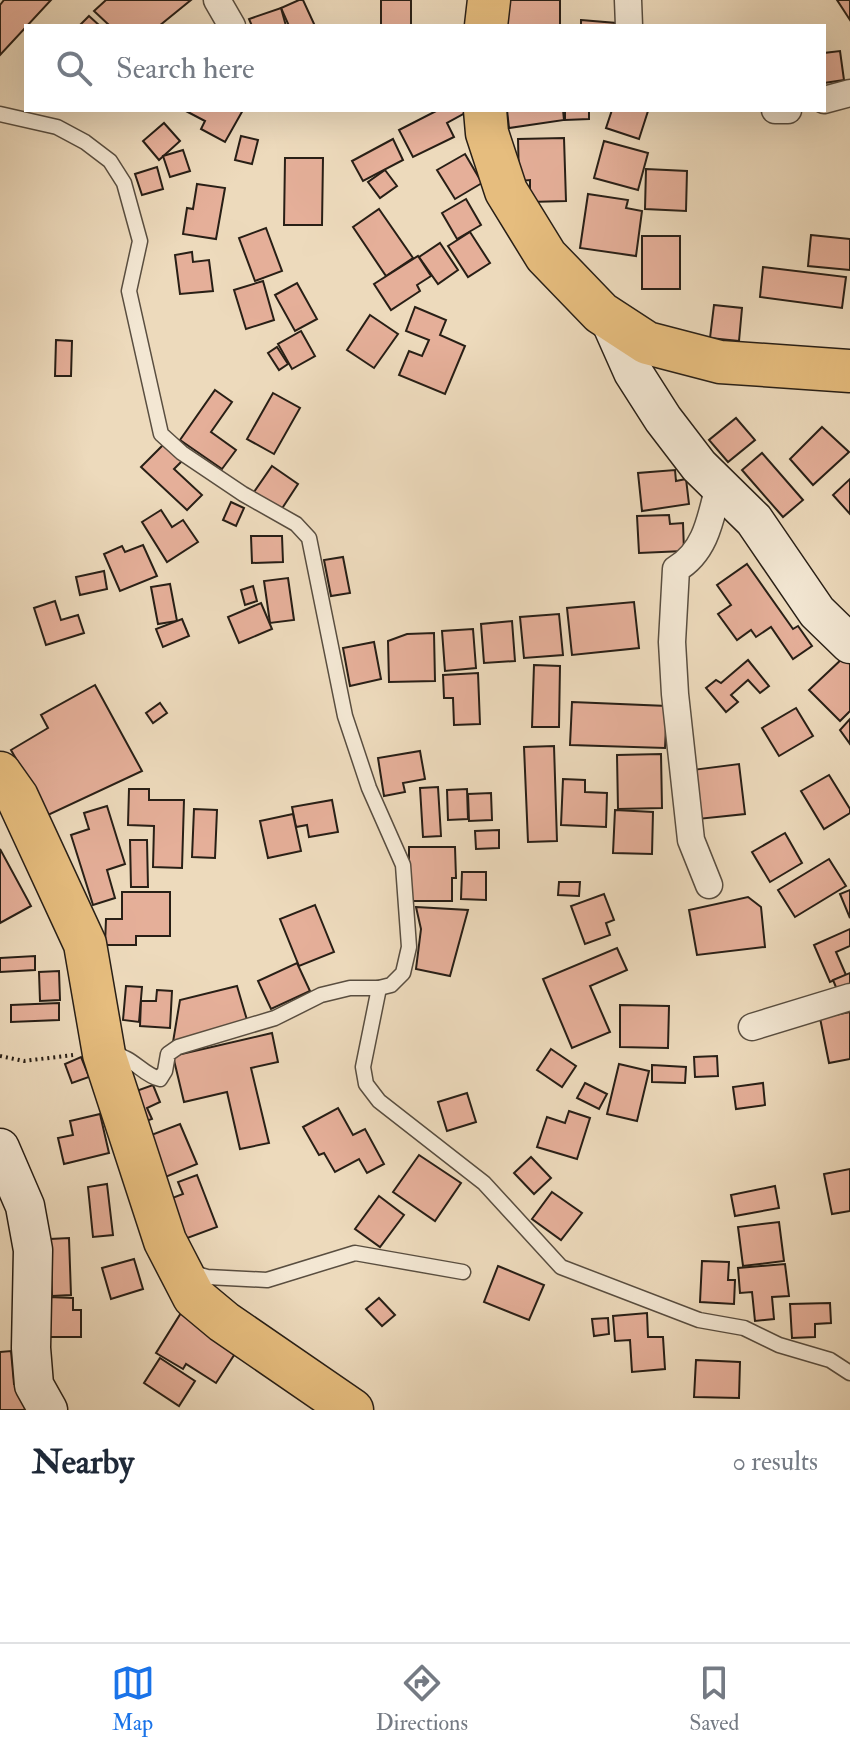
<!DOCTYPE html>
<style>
body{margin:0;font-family:"IM FELL Double Pica",serif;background:#f6f6f7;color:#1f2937}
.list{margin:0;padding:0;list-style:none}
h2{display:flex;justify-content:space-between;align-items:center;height:104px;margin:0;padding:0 32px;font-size:34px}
h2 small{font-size:26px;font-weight:400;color:#747a83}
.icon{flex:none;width:44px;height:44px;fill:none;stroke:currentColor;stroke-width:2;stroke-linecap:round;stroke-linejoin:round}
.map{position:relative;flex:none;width:850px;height:1410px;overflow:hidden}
.search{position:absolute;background:#fff;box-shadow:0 8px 32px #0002;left:24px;right:24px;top:24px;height:88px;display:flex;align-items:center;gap:20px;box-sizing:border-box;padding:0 28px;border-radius:0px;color:#747a83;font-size:30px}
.sheet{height:232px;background:#fff}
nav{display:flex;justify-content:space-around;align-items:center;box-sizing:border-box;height:112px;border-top:2px solid #e0e1e3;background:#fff;font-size:22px;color:#747a83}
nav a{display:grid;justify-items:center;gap:4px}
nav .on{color:#1a73e8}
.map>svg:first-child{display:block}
.building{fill:#e5af99;stroke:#281f16;stroke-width:2}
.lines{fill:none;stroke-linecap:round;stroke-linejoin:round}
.lane-casing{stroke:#594e40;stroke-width:17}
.street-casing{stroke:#594e40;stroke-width:29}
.secondary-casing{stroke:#281f16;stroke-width:41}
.primary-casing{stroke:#281f16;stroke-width:45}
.path{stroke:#281f16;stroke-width:4;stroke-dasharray:2 4;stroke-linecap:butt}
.lane{stroke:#f3e7d3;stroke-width:14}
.street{stroke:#f3e7d3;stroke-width:26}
.secondary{stroke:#f3e7d3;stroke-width:38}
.primary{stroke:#e6bd7e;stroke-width:42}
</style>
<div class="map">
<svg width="850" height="1410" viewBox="0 0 850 1410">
<rect width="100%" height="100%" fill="#eddabc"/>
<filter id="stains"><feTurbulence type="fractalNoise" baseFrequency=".0025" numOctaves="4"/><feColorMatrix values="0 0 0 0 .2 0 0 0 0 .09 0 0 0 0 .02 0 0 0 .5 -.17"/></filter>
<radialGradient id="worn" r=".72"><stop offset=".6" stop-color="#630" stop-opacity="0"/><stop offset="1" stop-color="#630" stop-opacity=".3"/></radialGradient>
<g class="building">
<path d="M4,0H51L0,55V5Z"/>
<path d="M106,0H191L159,26H110L94,11Z"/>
<path d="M299,0H303L315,26H289L281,8Z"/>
<rect x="381" y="0" width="30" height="26"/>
<path d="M508,0H560V26H505Z"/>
<path d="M837,0H850V20Z"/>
<path d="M281,8L286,26H252L249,19Z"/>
<path d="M89,16L100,26H79Z"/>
<path d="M581,20L616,23L615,26H581Z"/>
<path d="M840,51L844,80L824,83V53Z"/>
<path d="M184,110H243L225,142L201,129L205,121Z"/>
<path d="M438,110H464L465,113L447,123L454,137L413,157L399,130Z"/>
<path d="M507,110H563L564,120L509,128Z"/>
<path d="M565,110H589V119L565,120Z"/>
<path d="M612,110L648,111L639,139L606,128Z"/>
<path d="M164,123L180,141L159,160L143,141Z"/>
<path d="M241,136L258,140L252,164L235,160Z"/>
<path d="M564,138L566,201L530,202V180L519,181L518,139Z"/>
<path d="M393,139L403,160L363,181L352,161Z"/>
<path d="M604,141L648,153L638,190L594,178Z"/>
<path d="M183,150L190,171L170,177L163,156Z"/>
<path d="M465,154L482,183L455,199L437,170Z"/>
<path d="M285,158H323L322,225H284Z"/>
<path d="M157,167L163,189L142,195L135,174Z"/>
<path d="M646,169L687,171L686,211L645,209Z"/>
<path d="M385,170L397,186L380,198L368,182Z"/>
<path d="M197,184L225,188L216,239L183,234L187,208L193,209Z"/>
<path d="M588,194L628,200L626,208L642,211L636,256L580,248Z"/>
<path d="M466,199L481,225L457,239L442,213Z"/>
<path d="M379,209L413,258L386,276L353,227Z"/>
<path d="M266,228L282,271L255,281L239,238Z"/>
<path d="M470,232L490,263L468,277L448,246Z"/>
<path d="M811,235L850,239V270L808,266Z"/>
<rect x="642" y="236" width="38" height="53"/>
<path d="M440,243L458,270L438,284L419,257Z"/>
<path d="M192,252L193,262L209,260L213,291L180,294L175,255Z"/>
<path d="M418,256L431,276L417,285L420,291L391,310L374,284Z"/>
<path d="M763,267L846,277L842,308L760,297Z"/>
<path d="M263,281L274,320L246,329L234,290Z"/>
<path d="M297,283L317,319L295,331L275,295Z"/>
<path d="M714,305L742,308L739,341L710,338Z"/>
<path d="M415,307L446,320L440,335L465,346L445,394L399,375L409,351L422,356L429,340L406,331Z"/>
<path d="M370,315L398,334L374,368L347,350Z"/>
<path d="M301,331L315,356L292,369L278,344Z"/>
<path d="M56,340L72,341L71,376H55Z"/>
<path d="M277,347L288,364L279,370L268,353Z"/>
<path d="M215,390L232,402L211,432L236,450L222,469L180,440Z"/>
<path d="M273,393L300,408L274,454L247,439Z"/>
<path d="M736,418L755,440L728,462L709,440Z"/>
<path d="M822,427L849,452L813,485L790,459Z"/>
<path d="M166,442L184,459L174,469L202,495L187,510L141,467Z"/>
<path d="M762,453L803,500L783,517L742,470Z"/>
<path d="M272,466L298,484L281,510L254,492Z"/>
<path d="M675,470L676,481L686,479L689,504L642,511L638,473Z"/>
<path d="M850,479V514L833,495Z"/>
<path d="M231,502L244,508L236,526L223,520Z"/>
<path d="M161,510L172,527L183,520L198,542L167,562L142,522Z"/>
<path d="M669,515L670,524L683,523L684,551L639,553L637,516Z"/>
<path d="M251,536H282L283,562L252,563Z"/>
<path d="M143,545L157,576L120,591L104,554L122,546L125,552Z"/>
<path d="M343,557L350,593L331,596L324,560Z"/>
<path d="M747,564L793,629L798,626L812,646L793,659L771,627L756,637L751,630L737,640L718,614L731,605L717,585Z"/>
<path d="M104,571L107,589L80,595L76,577Z"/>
<path d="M288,578L294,620L270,623L264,581Z"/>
<path d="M170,584L177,621L158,624L151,587Z"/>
<path d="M253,586L257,601L245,605L241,590Z"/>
<path d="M55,601L61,620L78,615L84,633L46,645L34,608Z"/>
<path d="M634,602L639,648L572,655L567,608Z"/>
<path d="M261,603L272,629L239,643L228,617Z"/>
<path d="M559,614L563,655L524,658L520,617Z"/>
<path d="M182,619L189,636L163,647L156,629Z"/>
<path d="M512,621L515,661L484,663L481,624Z"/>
<path d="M473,629L476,668L445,671L442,631Z"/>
<path d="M434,633L435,681L389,682L388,641L407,634Z"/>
<path d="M374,642L381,679L350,686L343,648Z"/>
<path d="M844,657L850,663V711L840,721L809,690Z"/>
<path d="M748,660L769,686L760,693L748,680L731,695L738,702L726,712L706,688L716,680L721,683Z"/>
<path d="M534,665L560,666L559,727H532Z"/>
<path d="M478,673L480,724L454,725L453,698H444L443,675Z"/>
<path d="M95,685L142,771L48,815L11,750L48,728L41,715Z"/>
<path d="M572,702L667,706L665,748L570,745Z"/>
<path d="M160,703L167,713L153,723L146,713Z"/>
<path d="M796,708L813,736L779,756L762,728Z"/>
<path d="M850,719V744L840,730Z"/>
<path d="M554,746L557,841L528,842L524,747Z"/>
<path d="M420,751L425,779L403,783L405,792L384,796L378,758Z"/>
<path d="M661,754L662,808L618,809L617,755Z"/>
<path d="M739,764L745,814L698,819L692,770Z"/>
<path d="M829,775L850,809V813L824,829L801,791Z"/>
<path d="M563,779L585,780V792L607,793L606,827L561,825Z"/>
<path d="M438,787L441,836L423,837L420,788Z"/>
<path d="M129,789H149V800H184L182,868L153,867L154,826L128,825Z"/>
<path d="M467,789L468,819L448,820L447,790Z"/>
<path d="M491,793L492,820L469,821L468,794Z"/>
<path d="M332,800L338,832L309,837L307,825L296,827L292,807Z"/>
<path d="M107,806L125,864L107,870L115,898L93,905L71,835L89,829L84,813Z"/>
<path d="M194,809L217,810L215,858L192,857Z"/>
<path d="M615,810L653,812L652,854L613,853Z"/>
<path d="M293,814L301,851L268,858L260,821Z"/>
<path d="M499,830V848L476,849L475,831Z"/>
<path d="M785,833L802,863L770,882L752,852Z"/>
<path d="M130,840H147L148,887H131Z"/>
<path d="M409,847H455L456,878H452V901H409Z"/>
<path d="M0,849L31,906L0,923Z"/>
<path d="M829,859L846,886L795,917L778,890Z"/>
<path d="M462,872H486V900L461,899Z"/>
<path d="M559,882H580L579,896L558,895Z"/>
<path d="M850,890V918L840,894Z"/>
<path d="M122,892H170V936H136V945H105L106,919H122Z"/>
<path d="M604,894L614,920L606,923L610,935L585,944L571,906Z"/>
<path d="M748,897L761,907L765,947L697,955L689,910Z"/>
<path d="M315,905L334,952L299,966L280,919Z"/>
<path d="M416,907L468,910L450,976L416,969L421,929Z"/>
<path d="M850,929V946L836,952L846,975L830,982L814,945Z"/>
<path d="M617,948L627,970L590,986L610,1032L572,1048L543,979Z"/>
<path d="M35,956V970L0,972V958Z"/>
<path d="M297,963L310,991L271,1009L258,981Z"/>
<path d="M59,971L60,1000L40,1001L39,972Z"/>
<path d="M850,973V988L838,992L833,980Z"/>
<path d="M126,986L142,987L139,1022L123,1020Z"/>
<path d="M237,986L247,1020L173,1042L180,1000Z"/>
<path d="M157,990L172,991L170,1028L140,1026L141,1001H156Z"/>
<path d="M59,1003V1020L11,1022V1005Z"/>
<path d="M620,1005L669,1006L668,1048L620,1047Z"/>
<path d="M850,1012V1059L829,1063L820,1018Z"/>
<path d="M272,1033L278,1062L251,1068L269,1143L240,1149L227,1092L184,1102L173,1056Z"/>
<path d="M551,1049L576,1066L562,1087L537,1070Z"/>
<path d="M717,1056L718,1076L695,1077L694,1057Z"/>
<path d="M81,1057L89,1077L72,1083L65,1064Z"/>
<path d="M619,1064L649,1071L637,1121L607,1114Z"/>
<path d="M652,1065L686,1067L685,1083L652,1082Z"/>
<path d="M585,1083L607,1094L599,1109L577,1098Z"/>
<path d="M763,1083L765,1105L736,1109L733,1087Z"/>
<path d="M153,1085L160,1102L147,1108L152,1119L137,1124L125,1095Z"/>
<path d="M467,1093L476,1122L447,1131L438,1102Z"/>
<path d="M338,1108L353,1135L365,1129L384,1164L367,1173L359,1159L335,1172L324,1153L319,1155L303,1127Z"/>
<path d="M569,1111L590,1118L577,1159L537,1147L547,1117L565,1123Z"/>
<path d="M100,1114L109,1153L64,1164L58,1138L73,1135L70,1121Z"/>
<path d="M180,1124L197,1164L163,1178L146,1137Z"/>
<path d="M419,1155L461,1183L435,1221L393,1192Z"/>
<path d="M531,1157L551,1178L534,1194L514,1173Z"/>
<path d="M850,1169V1211L832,1214L824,1174Z"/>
<path d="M197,1175L217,1227L182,1240L167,1200L183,1194L178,1182Z"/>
<path d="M107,1184L113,1235L93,1237L88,1187Z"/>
<path d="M775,1186L779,1208L735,1216L731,1195Z"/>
<path d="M552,1192L582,1213L561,1240L532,1219Z"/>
<path d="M379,1196L404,1215L380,1247L355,1229Z"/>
<path d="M779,1222L784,1261L743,1266L738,1227Z"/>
<path d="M69,1238L71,1295L52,1296L50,1239Z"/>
<path d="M134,1259L143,1289L111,1299L102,1268Z"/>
<path d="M702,1261L729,1262L728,1280H735L734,1304L700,1302Z"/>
<path d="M785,1264L789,1296L772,1297L774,1319L755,1321L752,1292L740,1293L738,1268Z"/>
<path d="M498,1266L544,1285L529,1320L484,1302Z"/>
<path d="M49,1297L73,1298V1310H81V1337H49Z"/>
<path d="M379,1298L395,1315L382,1326L366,1309Z"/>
<path d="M830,1303L831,1323L815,1324V1337L792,1338L790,1304Z"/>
<path d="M181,1313L238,1349L216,1383L186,1364L183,1369L156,1353Z"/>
<path d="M647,1313L648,1337H663L665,1369L632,1372L630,1340L615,1341L613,1316Z"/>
<path d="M608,1318L609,1334L594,1336L592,1319Z"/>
<path d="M11,1351L14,1384H22L25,1410H0V1352Z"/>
<path d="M160,1358L195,1381L179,1406L144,1383Z"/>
<path d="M696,1360L740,1362L739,1398L694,1397Z"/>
</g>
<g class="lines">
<defs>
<g id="lane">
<path d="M0,114L57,127L85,142L110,161L124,183L140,241L129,291L161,434L182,453L243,494L296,524L309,538L345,716L369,788L403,865L409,947L403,973L391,985L379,988H350L321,995L275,1018L178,1047L168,1054L165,1071L160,1079C142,1075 132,1055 112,1055"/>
<path d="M379,988L363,1067L366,1084L379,1101L484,1183L561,1267L699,1320L744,1328L779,1345L830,1360L850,1373"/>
<path d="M190,1272L207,1277L267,1280L355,1253L463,1272"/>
</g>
<g id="street">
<path d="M217,0L232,26"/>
<path d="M628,0L629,26"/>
<path d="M824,100L850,93"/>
<path d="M775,110H788"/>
<path d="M709,885L691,840L675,694L672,642L676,569C706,552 711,517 719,485"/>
<path d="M752,1027L850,997"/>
</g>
<g id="secondary">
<path d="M609,318L633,372L663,419L699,466L754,520L817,612L850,644"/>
<path d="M0,1148L25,1206L33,1250L31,1348L34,1385L48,1410"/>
</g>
<g id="primary">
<path d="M486,26L489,0"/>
<path d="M485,110L487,133L506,191L546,256L601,313L647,343L720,362L850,371"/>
<path d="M0,773L17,797L85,944L104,1054L165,1241L194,1297L224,1322L352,1410"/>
</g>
</defs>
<use href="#lane" class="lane-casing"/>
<use href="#street" class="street-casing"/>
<use href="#secondary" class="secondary-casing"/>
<use href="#primary" class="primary-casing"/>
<path class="path" d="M0,1056L24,1061L73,1055"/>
<use href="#lane" class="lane"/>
<use href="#street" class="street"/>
<use href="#secondary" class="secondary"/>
<use href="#primary" class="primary"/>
</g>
<rect width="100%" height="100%" filter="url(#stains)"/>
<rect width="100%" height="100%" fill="url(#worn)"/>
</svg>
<div class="search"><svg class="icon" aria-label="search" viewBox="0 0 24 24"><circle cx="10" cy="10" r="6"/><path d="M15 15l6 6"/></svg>Search here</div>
</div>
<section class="sheet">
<h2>Nearby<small>0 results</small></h2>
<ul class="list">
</ul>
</section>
<nav>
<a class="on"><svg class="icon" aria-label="map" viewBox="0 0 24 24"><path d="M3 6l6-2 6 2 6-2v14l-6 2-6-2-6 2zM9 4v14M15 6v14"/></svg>Map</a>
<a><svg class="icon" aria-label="directions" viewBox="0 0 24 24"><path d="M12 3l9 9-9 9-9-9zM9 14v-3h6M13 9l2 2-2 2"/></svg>Directions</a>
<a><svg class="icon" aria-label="saved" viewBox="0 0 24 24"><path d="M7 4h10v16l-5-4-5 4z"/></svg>Saved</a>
</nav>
